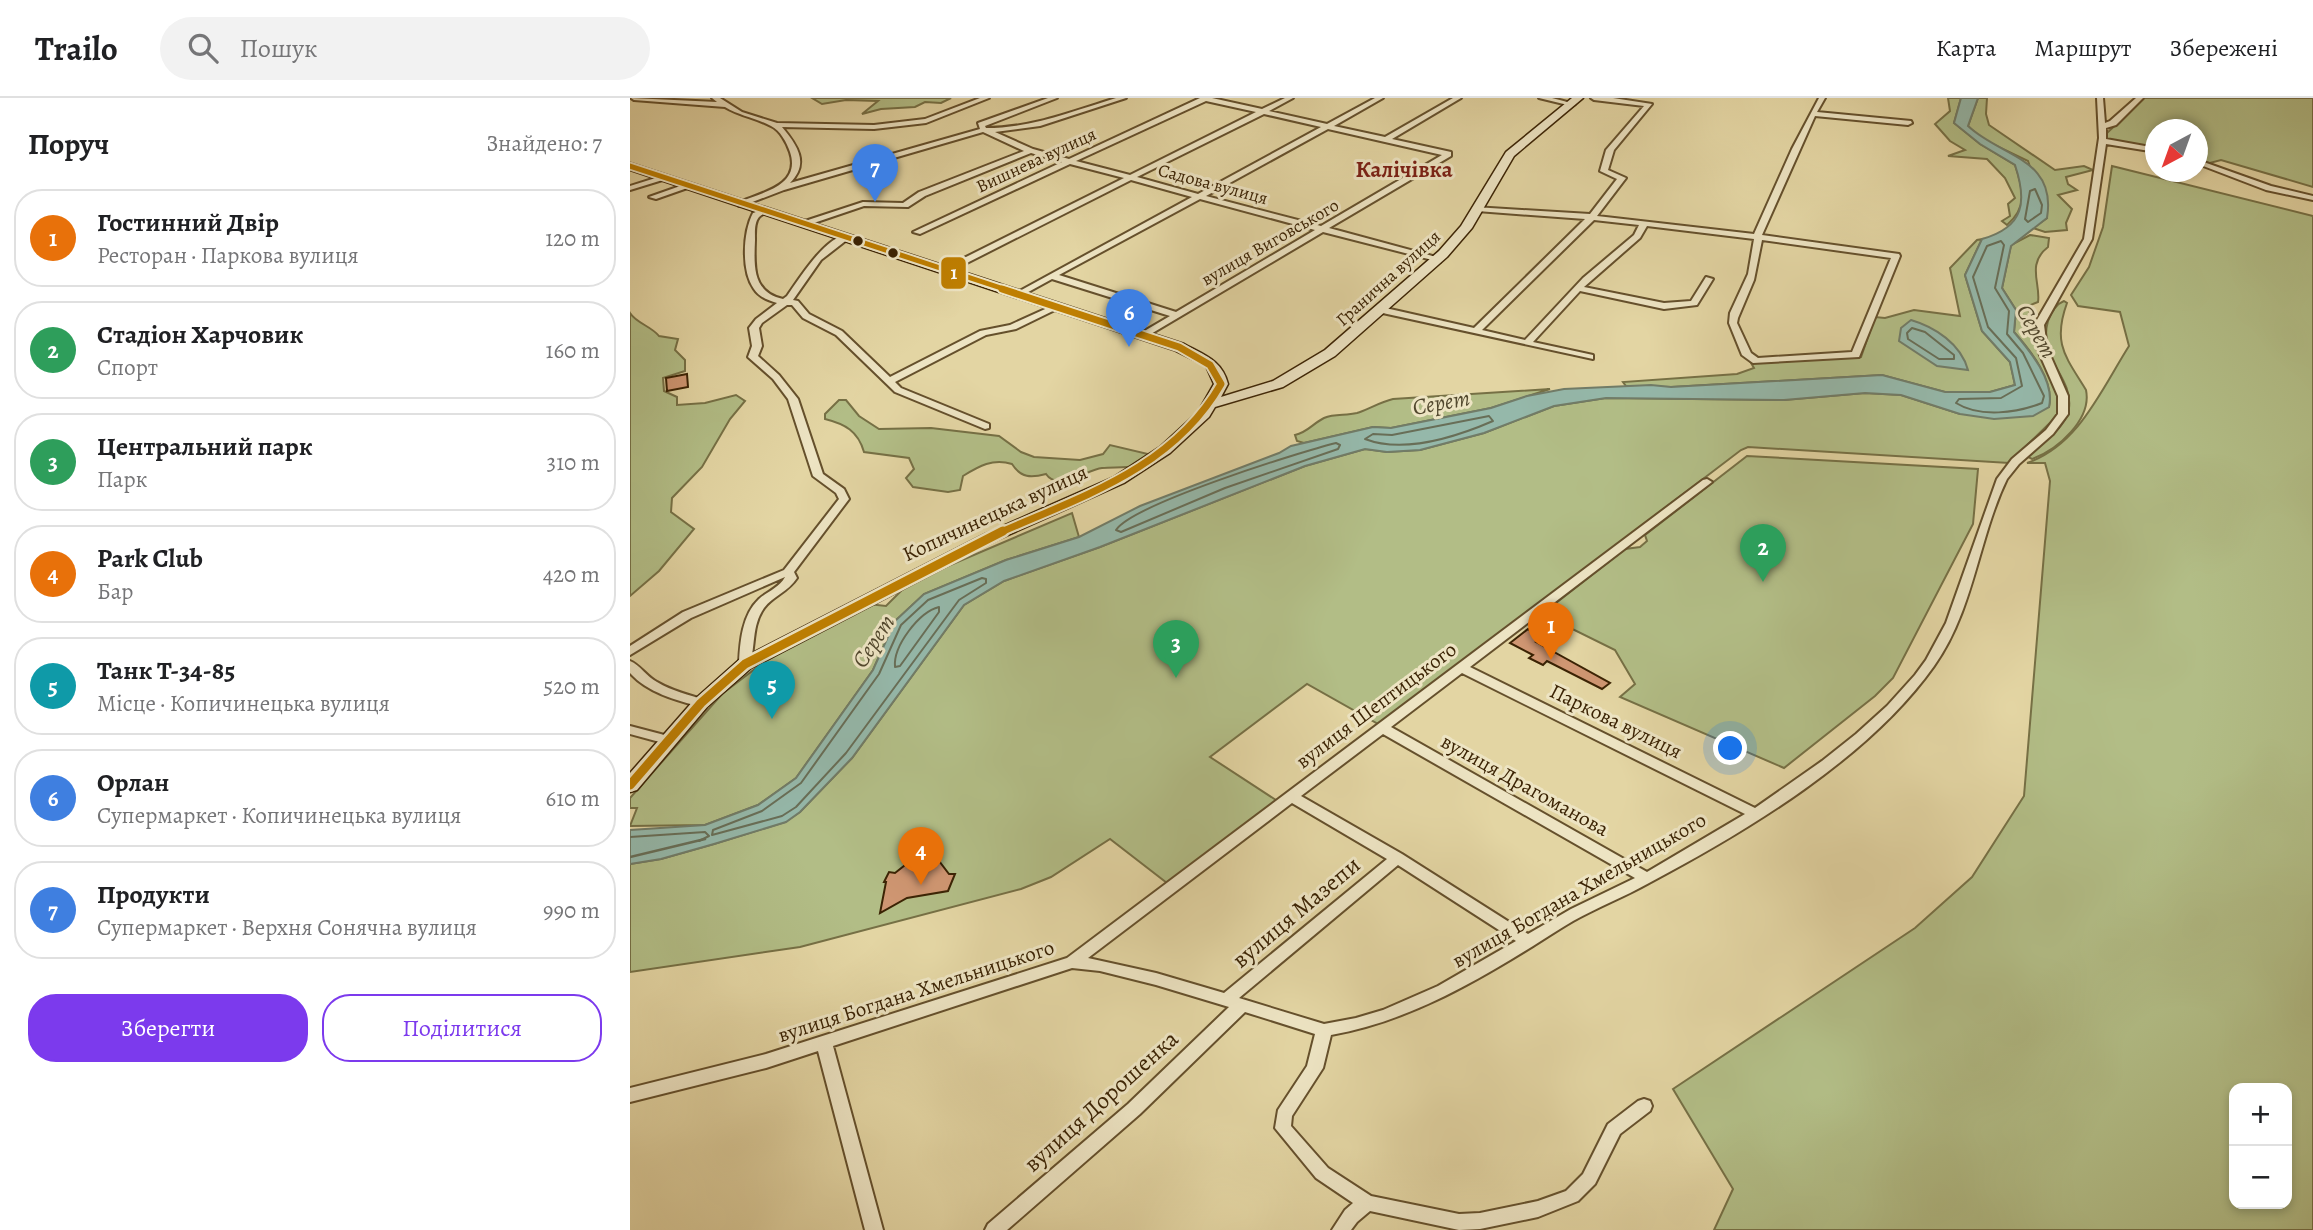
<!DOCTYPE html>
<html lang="uk">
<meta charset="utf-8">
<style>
body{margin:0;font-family:Alegreya,serif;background:#f2f2f2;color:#202124}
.controls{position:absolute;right:21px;bottom:21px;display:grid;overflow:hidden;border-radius:14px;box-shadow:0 4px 10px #0003}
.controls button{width:63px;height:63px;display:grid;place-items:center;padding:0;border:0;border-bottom:2px solid #e0e0e0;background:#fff;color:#202124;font:35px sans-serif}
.compass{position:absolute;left:1515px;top:21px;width:63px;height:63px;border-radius:50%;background:#fff;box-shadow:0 4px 10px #0003;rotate:221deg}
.you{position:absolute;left:1101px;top:651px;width:24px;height:24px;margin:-18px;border:5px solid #fff;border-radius:50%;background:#1a73e8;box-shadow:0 0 0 10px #1a73e833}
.badge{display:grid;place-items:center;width:46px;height:46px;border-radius:50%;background:#7c3aed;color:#fff;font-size:23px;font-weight:700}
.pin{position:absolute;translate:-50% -58px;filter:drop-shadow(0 2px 4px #0008)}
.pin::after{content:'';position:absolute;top:37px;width:24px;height:21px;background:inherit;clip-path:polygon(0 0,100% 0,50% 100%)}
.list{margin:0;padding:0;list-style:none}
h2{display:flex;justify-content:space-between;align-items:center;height:91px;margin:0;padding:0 28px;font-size:30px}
h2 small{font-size:23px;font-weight:400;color:#757577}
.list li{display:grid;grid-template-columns:46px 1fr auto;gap:21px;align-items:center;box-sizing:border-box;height:98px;margin:0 14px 14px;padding:0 14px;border:2px solid #e0e0e0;border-radius:28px}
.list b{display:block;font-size:26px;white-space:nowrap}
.list p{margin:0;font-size:23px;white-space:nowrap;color:#757577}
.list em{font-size:23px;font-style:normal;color:#757577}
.actions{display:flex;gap:14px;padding:21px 28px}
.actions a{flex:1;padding:16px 0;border:2px solid #7c3aed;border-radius:28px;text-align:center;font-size:24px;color:#7c3aed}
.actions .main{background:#7c3aed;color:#fff}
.icon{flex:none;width:38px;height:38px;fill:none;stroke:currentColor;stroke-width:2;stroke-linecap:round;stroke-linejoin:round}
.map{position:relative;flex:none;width:1683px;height:1132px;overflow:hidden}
header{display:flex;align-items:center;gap:42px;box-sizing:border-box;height:98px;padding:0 35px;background:#fff;border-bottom:2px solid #e0e0e0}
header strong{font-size:33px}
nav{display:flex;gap:38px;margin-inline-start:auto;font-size:24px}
.search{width:490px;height:63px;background:#f2f2f2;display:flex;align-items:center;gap:18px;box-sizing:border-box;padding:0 24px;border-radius:38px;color:#757577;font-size:26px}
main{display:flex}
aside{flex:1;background:#fff}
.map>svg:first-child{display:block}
.green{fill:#b2bd86;stroke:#767045;stroke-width:2;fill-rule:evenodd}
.water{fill:#95b8aa;stroke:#717c68;stroke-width:2}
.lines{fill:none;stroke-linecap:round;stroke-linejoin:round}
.shore-far1{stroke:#686e57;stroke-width:2}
.shore{stroke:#686e57;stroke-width:2.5}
.building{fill:#cf9672;stroke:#3b2304;stroke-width:2}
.street-casing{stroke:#65502c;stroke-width:4}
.secondary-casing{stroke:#3b2304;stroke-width:3}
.street{fill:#ede4c3;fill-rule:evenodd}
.secondary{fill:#ede4c3;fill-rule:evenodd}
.bus-1-far2-casing{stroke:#ede4c3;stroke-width:9}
.bus-1-far1-casing{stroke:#ede4c3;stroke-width:11}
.bus-1-casing{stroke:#ede4c3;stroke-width:14}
.bus-1-far2{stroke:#bf7f01;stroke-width:5}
.bus-1-far1{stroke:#bf7f01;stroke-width:7}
.bus-1{stroke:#bf7f01;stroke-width:9}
.bus-dot{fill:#3b2304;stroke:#ede4c3;stroke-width:2.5}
.labels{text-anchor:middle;stroke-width:6;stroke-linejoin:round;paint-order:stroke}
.far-street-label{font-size:18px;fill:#3b2304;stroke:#ede4c3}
.street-label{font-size:21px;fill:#3b2304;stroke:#ede4c3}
.far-district-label{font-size:23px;font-weight:bold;fill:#7a1f14;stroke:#ede4c3}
.water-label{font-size:23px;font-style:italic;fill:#52482e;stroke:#ede4c3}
.near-street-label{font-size:24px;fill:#3b2304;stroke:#ede4c3}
.line-badge{stroke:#ede4c3;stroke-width:2.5}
.badge-label{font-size:19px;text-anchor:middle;font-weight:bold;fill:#fff}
</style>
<header>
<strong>Trailo</strong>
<div class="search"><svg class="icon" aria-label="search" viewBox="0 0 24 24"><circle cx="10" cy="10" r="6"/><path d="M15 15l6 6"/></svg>Пошук</div>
<nav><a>Карта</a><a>Маршрут</a><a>Збережені</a></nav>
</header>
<main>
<aside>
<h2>Поруч<small>Знайдено: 7</small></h2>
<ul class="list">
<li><span class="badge" style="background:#e8710a">1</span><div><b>Гостинний Двір</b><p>Ресторан · Паркова вулиця</p></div><em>120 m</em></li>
<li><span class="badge" style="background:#2e9e5b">2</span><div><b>Стадіон Харчовик</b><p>Спорт</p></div><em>160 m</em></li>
<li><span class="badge" style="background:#2e9e5b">3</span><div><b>Центральний парк</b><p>Парк</p></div><em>310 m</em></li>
<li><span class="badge" style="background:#e8710a">4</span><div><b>Park Club</b><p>Бар</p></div><em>420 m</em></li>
<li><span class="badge" style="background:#0f9aa8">5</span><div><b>Танк Т-34-85</b><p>Місце · Копичинецька вулиця</p></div><em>520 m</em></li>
<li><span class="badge" style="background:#3f7fe0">6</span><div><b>Орлан</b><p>Супермаркет · Копичинецька вулиця</p></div><em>610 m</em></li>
<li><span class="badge" style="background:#3f7fe0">7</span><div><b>Продукти</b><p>Супермаркет · Верхня Сонячна вулиця</p></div><em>990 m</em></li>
</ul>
<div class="actions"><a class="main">Зберегти</a><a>Поділитися</a></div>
</aside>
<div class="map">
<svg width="1683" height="1132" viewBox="0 0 1683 1132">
<rect width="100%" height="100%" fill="#e3d5a3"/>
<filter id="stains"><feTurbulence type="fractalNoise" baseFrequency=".00286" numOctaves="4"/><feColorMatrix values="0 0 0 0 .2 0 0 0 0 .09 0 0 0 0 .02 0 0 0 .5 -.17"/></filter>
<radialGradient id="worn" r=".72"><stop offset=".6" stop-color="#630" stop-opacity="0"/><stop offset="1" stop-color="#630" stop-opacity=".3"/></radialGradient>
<g class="green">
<path d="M182,0H321L311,5L295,4L285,9L251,11L232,16L248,3L216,2L192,6Z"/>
<path d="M1318,0H1331L1324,25L1350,46L1385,67C1393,91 1398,109 1377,127L1372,123L1380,118L1378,106L1385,100L1375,80L1357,61L1318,58L1335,52L1320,43L1305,26L1320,13Z"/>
<path d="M1348,0H1357L1356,16L1359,27L1425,72L1454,68L1463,72L1436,79L1438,86L1447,92L1428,97L1442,111L1436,125L1437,132L1415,134L1403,130L1417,120L1398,63L1352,41L1338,28Z"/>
<path d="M1514,0H1683V89L1591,62L1576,66L1568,64V32H1526L1525,52L1476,41L1477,35Z"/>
<path d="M1482,68L1683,118V1132H1084L1103,1091L1043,991L1285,830L1342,779L1394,698L1420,383L1415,365H1397C1449,347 1471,292 1499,248L1490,214L1448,208L1441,197L1459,169L1473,129ZM1657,990V1106H1604V990Z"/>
<path d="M1400,137L1419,140L1418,149C1396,166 1411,186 1408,204L1398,208L1409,252L1430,304L1428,317L1379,365L1118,349L1111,352L750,627L677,586L580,659L649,704L537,785L480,741L421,779L391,791L170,849L0,874V766L31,761L84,746L155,724L170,714L222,660L334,507L374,483L470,449L675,368L735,351L757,354L790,352L854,335L924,308L976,300L1154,302L1235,295L1271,297L1330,316L1419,309C1425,283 1401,253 1384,234L1386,212L1372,190L1381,147Z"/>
<path d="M1352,141L1335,177L1352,233L1380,264L1385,287L1360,294H1315L1252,277L1041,289L996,288L993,284L1107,276L1124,270L1121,265L1231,259L1245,219L1255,220L1284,212L1330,218L1320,170L1347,142Z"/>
<path d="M1434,203L1437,205C1422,246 1436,259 1456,292C1462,321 1428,352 1402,361L1398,359C1411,344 1437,330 1439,310C1443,278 1407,261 1418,223C1421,215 1426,206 1434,203Z"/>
<path d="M0,215C6,225 21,228 29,238L48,241L45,252L55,262V273L33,280L34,293L47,299V307L75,305L106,297L115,303L100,321L72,369L42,400L41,414L64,431L29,473L0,498Z"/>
<path d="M920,291L861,310L761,330L743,329L674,345L667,343L665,337C678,334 682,326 694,320C705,315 715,318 727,315C737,312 750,304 763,301Z"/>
<path d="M209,302H216L229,318L249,331L301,330L369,338L391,354L404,359L450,362L473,356L480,347L518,356L506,368C494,370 483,369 472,370C456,372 428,394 416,376C401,380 391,380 382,366C363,360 349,368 333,378L330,392L318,394L283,389L276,380L284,371L279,360L234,354C228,333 215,326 195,321V316Z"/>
<path d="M1117,358L1348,371L1343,426L1263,580L1245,598L1154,670L990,599L1005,586L985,552L912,516L995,451L1010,449L1017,443L1015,437Z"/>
<path d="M442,415L449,439L376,462L294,496L265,523L243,572L166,680L128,707L75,727L0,728L7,710H0V700L92,596L134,564L238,506L256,508L272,492L290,480Z"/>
</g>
<g class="water">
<path d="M1331,0H1348L1338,28C1371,59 1427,60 1417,120L1381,148L1372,190L1386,212L1384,234C1400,253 1425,283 1419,309L1403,318L1364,321L1330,316L1271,297L1235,295L1154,302L976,300L924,308L854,335L790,352L757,354L735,351L675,368L470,449L374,483L334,507L222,660L170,714L156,724L84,746L31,761L0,766V732L75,727L128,707L166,680L243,572L265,523L294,496L376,462L449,439L510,408L649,355L661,348L743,329L761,330L861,310L897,298L934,291L1021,287L1041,289L1252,277L1315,294H1360L1385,287L1380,264L1352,233L1335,177L1352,141C1395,129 1397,103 1385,67L1350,46L1324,25Z"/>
<path d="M1281,222C1305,229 1331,246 1338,272L1307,268L1269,243L1271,230Z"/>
</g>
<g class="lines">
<g class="shore-far1">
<path d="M1405,91L1412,107L1411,115L1398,124L1395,121L1400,93Z"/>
<path d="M1371,143L1374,147L1365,190L1379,213L1377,236L1393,255L1414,298L1412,305C1387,315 1350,320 1326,305L1329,301L1371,300L1392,288L1386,260L1358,229L1343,179L1357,148Z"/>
<path d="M1282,230L1295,234L1324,257V261H1309L1278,241L1277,235Z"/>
<path d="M859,318L863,323C826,339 774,356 735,341L743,336L762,337Z"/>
<path d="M706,345L710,347L708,351L595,390L491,434L486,432C503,406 670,354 706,345Z"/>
<path d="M352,480L356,481V485L329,502L216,655L166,709L152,718L82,737L83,732L132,713L171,685L249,576L271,527L298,502Z"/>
<path d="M309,509V514L270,568L265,569C263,548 289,514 309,509Z"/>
<path d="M0,739L75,734L79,738L69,743"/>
</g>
<path class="shore" d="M0,759L75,741"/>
</g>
<g class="building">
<path d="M57,276L58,289L37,293L36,280Z"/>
<path d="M898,531L913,539L906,544L980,585L972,591L917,563L913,567L899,560L903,557L880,545Z"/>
<path d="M295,761L309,763L319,776H325L318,793L277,800L250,815L256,784H254L259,774L265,775L279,764Z"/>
</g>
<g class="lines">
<defs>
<g id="street">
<path d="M1,0L87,4L82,0H90L112,14L147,25L244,27L295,21L350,0H359L296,25L244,31L152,29C167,47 180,65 160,85L350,31L348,25L418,0H427L355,28L356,30C402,30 443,13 486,0H496L410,28L365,34L403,51L439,61L570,0H582L632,11L655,0H663L639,13L697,26L745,0H753L704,28L755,39L823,0H831L762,41L821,54V58L699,130L810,160V164L693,134L514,240L509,237L511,235L540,218L422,181L391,198L384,196L562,99L501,82L317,175L314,174V170L494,80L440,66L290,136L283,134L432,64L401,55L295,98L278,109L234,108L175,128L171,126L172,124L233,104L273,105L289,94L394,53L353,34L154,92L112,108H109V104C134,94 171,87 160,54C157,45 150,32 141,28C126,20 110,18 95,9L4,2ZM576,3L626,14L500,77L446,63ZM634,16L691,29L568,96L507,79ZM698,31L812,57L691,128L576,98ZM570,101L685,132L546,214L429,177Z"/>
<path d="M909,0H922L945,6L942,8Z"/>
<path d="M961,0H983L1022,6L984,52L978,72L996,80L967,118L1124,136L1162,51L1189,0H1195L1187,14L1281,23L1282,25L1278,27L1185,18L1132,137L1269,156L1270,158L1229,259L1123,265L1112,257L1099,225L1100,215L1118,176L1124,141L1017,128L1010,140L954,189L1034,205L1061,203L1076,179L1083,181L1067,207L1034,211L950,193L903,244L963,257V261L748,214V210L751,209L844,230L955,121L847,113L843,111L844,109L960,116L987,81L970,73L976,52L1014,8L964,2ZM964,122L1009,127L1004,137L953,180L895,242L852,232ZM1132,142L1261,160L1222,254L1128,260L1121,255L1107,225L1108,220L1124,182Z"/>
<path d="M1467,0H1473L1475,25L1480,23L1506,0H1513L1486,27L1476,30V41L1526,50V54L1476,46L1462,141L1414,227L1417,250L1438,298V316L1423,336L1389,366L1377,381C1348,441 1344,512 1304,568C1239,660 1117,733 1019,785C994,799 968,809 943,823C929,831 916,840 903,848C840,887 775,924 701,937L693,970L662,1018L661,1028L698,1070L741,1098L829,1116L850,1115L908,1103L936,1093L953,1076L978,1026L1008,1003L1014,1001L1020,1003L1022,1008L1020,1013L990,1036L965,1086L948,1103L908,1119L850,1131L829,1132L740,1113L727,1124L721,1132H702L715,1112L723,1105L686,1080L645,1030L648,1012L677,968L685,936L615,914L510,1016L377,1132H355L358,1126L498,1006L599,909L526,887L470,873L442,870L203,948L253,1132H235L188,953L136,970L0,1004V990L136,956L437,860L1073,382L1077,381L1082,384L840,569L1125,710L1192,663L1226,636L1257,608L1285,577L1296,562L1316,525L1367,381L1382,361L1416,332L1428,316V298L1407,250L1404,227L1454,141L1469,40ZM832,575L1115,716L1017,774L761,629ZM753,636L1005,780L941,811L898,836L772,756L671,698ZM662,705L757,761L594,895L526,875L458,860ZM768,767L886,843L808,888L753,912L726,920L694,926L609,900Z"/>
<path d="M1568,62L1641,88L1683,98V102L1636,92L1568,66Z"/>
<path d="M32,78L39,80L0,92V88Z"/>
<path d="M56,86L63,88L26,101L19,99Z"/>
<path d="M134,111L138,113C135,115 131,117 129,119C124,125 125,135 125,142C124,168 122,194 153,201L157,198C169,181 196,137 218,137V141L191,162L163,202L168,203L179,216L212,233L260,279L350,233L380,227L424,207L431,209L386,231L356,237L265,284L271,290L359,326V330L355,331L265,294L206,237L173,220L162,207H157L132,225L129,230L132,248L128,258L149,277L168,301L193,376L214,391L219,401L164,474L167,480C158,494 143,498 134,510C121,528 126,550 119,569L115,570L109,566C110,544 112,517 129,501C138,493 149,490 155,479L61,520L0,557V548L53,514L154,472L209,401L206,395L183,378L158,301L143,281L118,259L122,248L119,230L126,221L147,205C138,202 129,199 124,191C111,173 113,134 123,115Z"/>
<path d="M0,563C10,567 17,579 27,584C42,593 59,597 75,602L77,605L71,609C46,602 18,595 0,575Z"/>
<path d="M0,628L42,639L43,642L37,646L0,636Z"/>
</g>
<path id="secondary" d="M942,0H953L884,58L842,130L817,159L705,258L653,289L585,309L579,319L540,355L494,385L367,442L121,570L77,609L7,692L0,694V675L65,601L109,562L355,436L484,379L530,349L568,314L584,286L576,268L544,252L0,72V65L554,246C574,257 592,262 598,286L591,299L643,283L695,252L809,153L831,128L876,54Z"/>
</defs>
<use href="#street" class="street-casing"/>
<use href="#secondary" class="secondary-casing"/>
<use href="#street" class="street"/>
<use href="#secondary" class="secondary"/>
<defs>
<path id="bus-1-far2" d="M0,68L377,192"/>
<path id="bus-1-far1" d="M369,435C453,398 543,370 591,286L580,267L549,249L372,191"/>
<path id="bus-1" d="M0,687L71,605L115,566L373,433"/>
</defs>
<use href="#bus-1-far2" class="bus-1-far2-casing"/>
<use href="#bus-1-far1" class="bus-1-far1-casing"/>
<use href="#bus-1" class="bus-1-casing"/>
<use href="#bus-1-far2" class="bus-1-far2"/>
<use href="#bus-1-far1" class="bus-1-far1"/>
<use href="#bus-1" class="bus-1"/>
</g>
<g class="bus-dot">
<circle cx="228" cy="143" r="6"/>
<circle cx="263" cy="155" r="6"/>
</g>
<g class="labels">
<g class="far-street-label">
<text transform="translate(406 62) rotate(-25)" y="6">Вишнева вулиця</text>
<text transform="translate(583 86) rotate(15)" y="6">Садова вулиця</text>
<text transform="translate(640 144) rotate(-30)" y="6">вулиця Виговського</text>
<text transform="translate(758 180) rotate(-42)" y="6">Гранична вулиця</text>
</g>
<g class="street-label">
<text transform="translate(365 415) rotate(-25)" y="7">Копичинецька вулиця</text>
<text transform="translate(746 607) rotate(-37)" y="7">вулиця Шептицького</text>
<text transform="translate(986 623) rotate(26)" y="7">Паркова вулиця</text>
<text transform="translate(895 687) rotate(29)" y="7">вулиця Драгоманова</text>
<text transform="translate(949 792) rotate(-30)" y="7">вулиця Богдана Хмельницького</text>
<text transform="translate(286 893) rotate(-18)" y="7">вулиця Богдана Хмельницького</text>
</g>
<g class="far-district-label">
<text x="774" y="79">Калічівка</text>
</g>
<g class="water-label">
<text transform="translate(1407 233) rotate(60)" y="8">Серет</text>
<text transform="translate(811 304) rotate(-10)" y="8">Серет</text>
<text transform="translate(243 543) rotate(-57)" y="8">Серет</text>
</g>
<g class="near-street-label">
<text transform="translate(666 814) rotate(-40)" y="8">вулиця Мазепи</text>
<text transform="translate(471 1003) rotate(-42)" y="8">вулиця Дорошенка</text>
</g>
</g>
<rect class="line-badge" x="310" y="158" width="27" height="34" rx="7" fill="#bf7f01"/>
<g class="badge-label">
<text x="324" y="181">1</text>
</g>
<rect width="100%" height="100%" filter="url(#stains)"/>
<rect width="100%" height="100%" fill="url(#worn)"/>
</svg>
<div class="controls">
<button>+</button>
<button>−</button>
</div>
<svg class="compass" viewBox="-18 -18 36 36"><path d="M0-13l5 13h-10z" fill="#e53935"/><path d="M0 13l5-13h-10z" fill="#757577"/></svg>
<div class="you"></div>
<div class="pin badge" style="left:921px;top:562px;background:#e8710a">1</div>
<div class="pin badge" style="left:1133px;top:484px;background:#2e9e5b">2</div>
<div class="pin badge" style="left:546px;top:580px;background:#2e9e5b">3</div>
<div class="pin badge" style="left:291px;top:787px;background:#e8710a">4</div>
<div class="pin badge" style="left:142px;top:621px;background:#0f9aa8">5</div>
<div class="pin badge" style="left:499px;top:249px;background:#3f7fe0">6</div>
<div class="pin badge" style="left:245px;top:104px;background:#3f7fe0">7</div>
</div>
</main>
